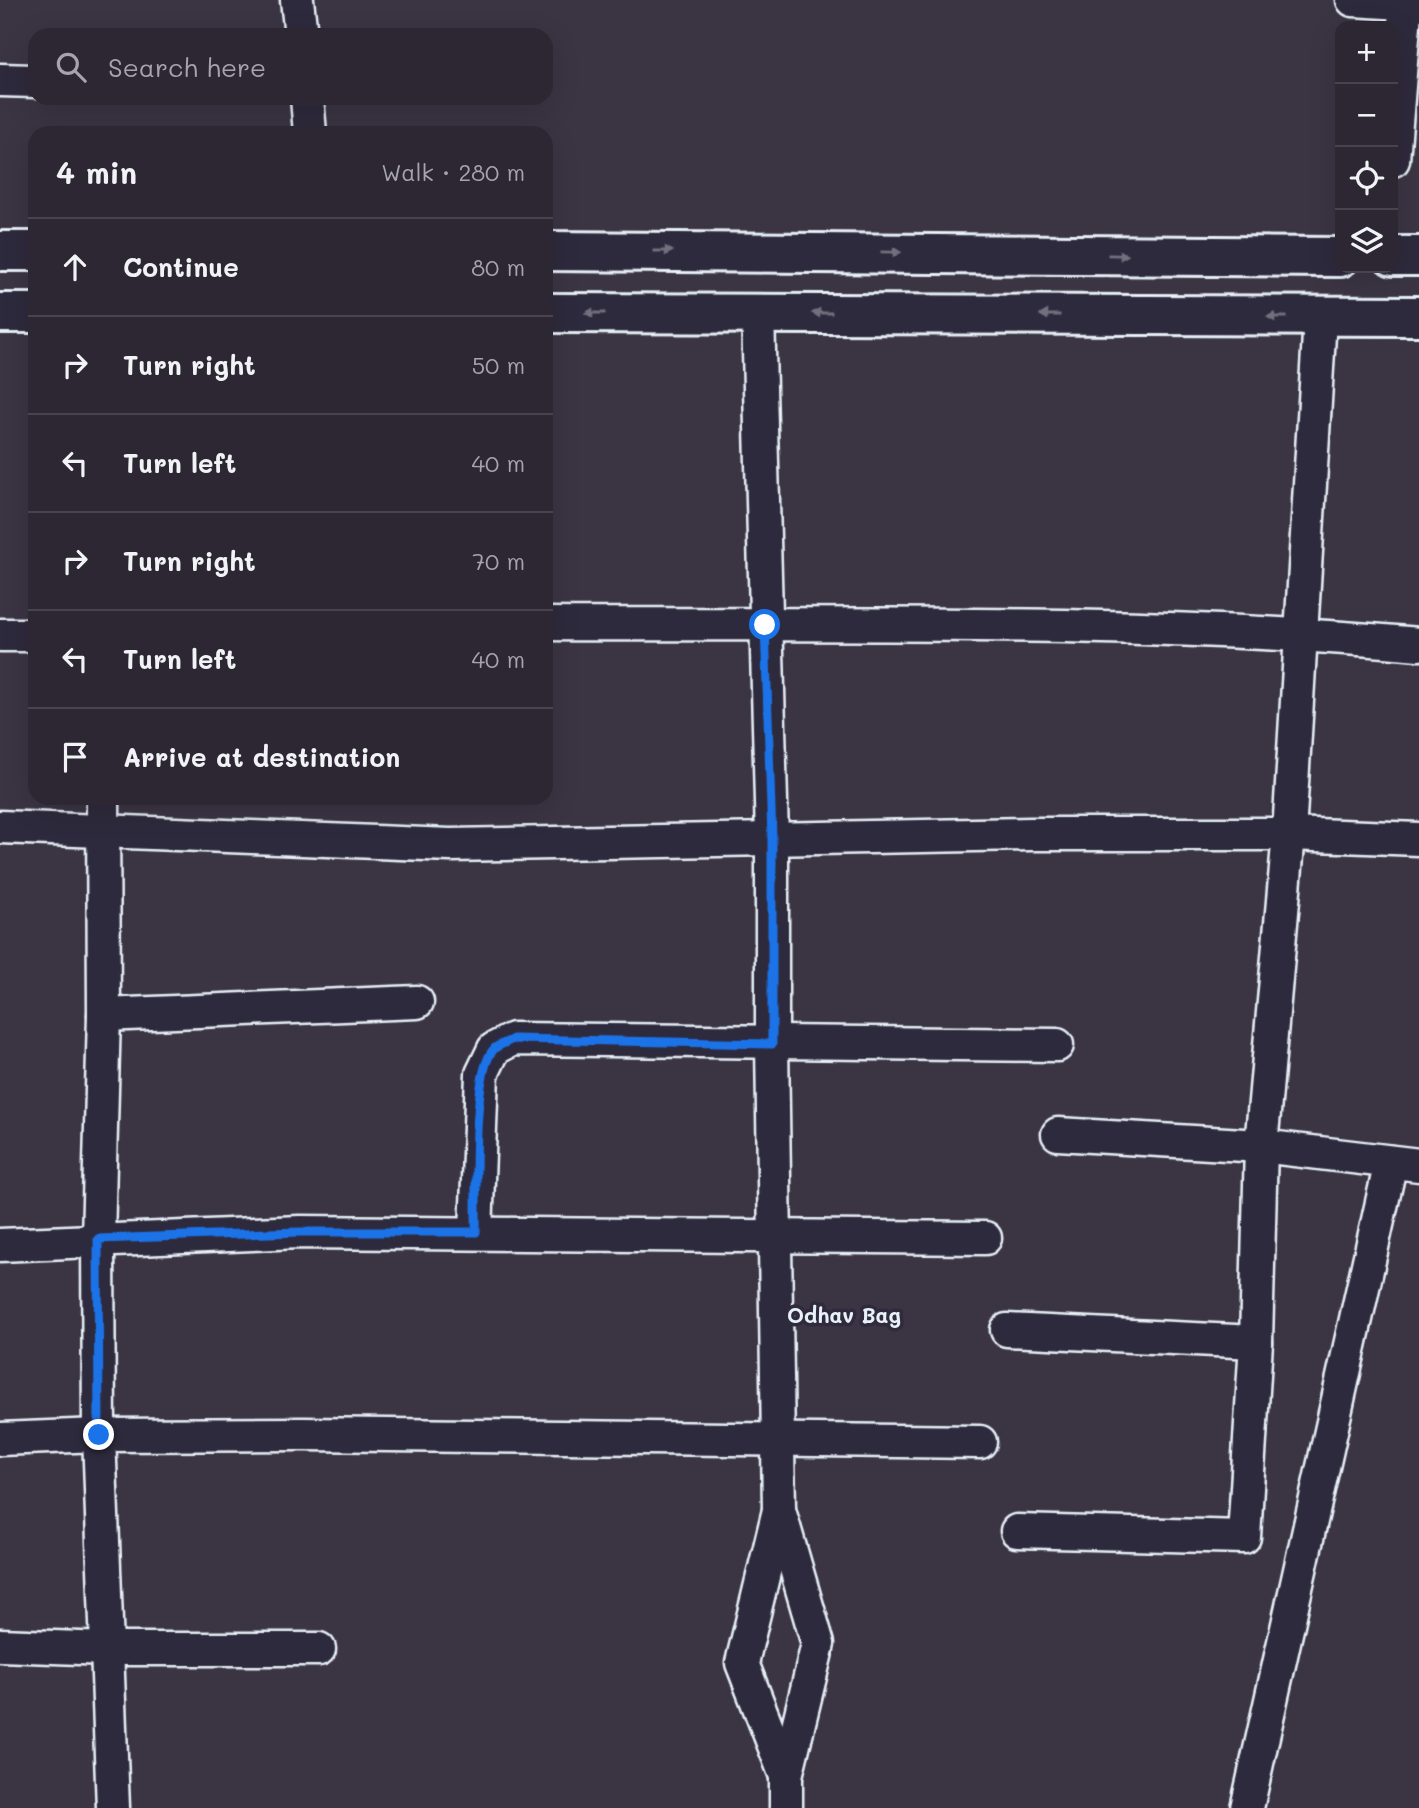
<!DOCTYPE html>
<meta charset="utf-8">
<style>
body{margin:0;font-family:Mali,sans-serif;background:#342f3a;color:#f1f3f6}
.controls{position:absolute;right:21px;top:21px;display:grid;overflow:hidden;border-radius:14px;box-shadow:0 7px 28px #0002}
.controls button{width:63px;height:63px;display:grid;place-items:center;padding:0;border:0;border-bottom:2px solid #48444d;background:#2c2732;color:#f1f3f6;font:35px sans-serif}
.stop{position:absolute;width:21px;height:21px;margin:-16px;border:5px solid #1a73e8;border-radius:50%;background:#fff}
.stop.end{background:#1a73e8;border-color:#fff;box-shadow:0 2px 7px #0008}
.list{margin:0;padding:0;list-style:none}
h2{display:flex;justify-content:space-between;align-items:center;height:91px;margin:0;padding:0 28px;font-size:30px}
h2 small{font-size:23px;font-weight:400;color:#a6a5ac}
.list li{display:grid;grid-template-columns:46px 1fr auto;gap:21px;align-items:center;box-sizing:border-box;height:98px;padding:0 28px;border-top:2px solid #48444d}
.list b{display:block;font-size:26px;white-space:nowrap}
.list em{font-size:23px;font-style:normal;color:#a6a5ac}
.icon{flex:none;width:38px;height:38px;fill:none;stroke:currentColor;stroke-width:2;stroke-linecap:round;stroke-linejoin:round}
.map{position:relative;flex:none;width:1419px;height:1808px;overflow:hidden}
.search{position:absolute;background:#2c2732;box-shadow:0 7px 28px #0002;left:28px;top:28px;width:525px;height:77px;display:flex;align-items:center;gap:18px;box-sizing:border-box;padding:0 24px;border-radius:21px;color:#a6a5ac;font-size:26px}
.panel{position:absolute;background:#2c2732;box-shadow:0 7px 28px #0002;left:28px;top:126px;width:525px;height:679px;border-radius:21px}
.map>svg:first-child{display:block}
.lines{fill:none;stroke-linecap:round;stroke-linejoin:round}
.street-casing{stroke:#e8f1f8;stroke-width:37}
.secondary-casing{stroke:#e8f1f8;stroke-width:44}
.street{stroke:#2f2a3d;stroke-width:32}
.secondary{stroke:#2f2a3d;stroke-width:38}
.oneway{fill:#70707e}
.route{stroke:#1a73e8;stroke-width:9}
.labels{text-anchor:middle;stroke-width:7;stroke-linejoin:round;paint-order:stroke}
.neighbourhood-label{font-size:21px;font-weight:bold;fill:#e8f1f8;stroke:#2f2a3d}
</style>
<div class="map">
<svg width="1419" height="1808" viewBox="0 0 1419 1808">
<rect width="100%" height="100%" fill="#3b3443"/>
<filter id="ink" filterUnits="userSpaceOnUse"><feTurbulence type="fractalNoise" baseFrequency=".0143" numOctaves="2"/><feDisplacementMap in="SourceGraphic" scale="14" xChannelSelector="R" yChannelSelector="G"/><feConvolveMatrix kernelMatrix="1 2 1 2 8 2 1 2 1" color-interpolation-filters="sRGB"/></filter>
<g filter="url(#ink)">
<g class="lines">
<defs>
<g id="street">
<path d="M297,0L301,35"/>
<path d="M1353,0L1419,4"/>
<path d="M0,80L35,81"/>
<path d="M307,98L310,133"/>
<path d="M1393,160L1406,0"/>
<path d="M758,313L772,839V1044L779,1510L818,1644L786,1776V1808"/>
<path d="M546,624C837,626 1129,618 1419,644"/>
<path d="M0,635H35"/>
<path d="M103,798L104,1015L98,1239L99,1435L113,1808"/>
<path d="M0,827L450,845L1031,834H1289L1419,839"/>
<path d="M104,1015L417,1002"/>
<path d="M1058,1134L1261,1146L1419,1165"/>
<path d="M476,1232L482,1074L494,1049L513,1039L1057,1045"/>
<path d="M0,1245L300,1232L985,1238"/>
<path d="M1007,1330L1256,1342"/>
<path d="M0,1439L99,1435L303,1434L980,1442"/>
<path d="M779,1510L742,1663L786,1776"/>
<path d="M1017,1531L1244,1537L1256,1342L1261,1146L1289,834L1320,318"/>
<path d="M0,1645L107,1649H319"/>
<path d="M1247,1808L1391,1162"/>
</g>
<g id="secondary">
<path d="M0,251H35"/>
<path d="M546,251L1340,257"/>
<path d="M1393,256H1419"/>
<path d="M0,313H35"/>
<path d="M546,313L1419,316"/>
</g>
</defs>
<use href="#street" class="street-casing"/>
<use href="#secondary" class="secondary-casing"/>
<use href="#street" class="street"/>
<use href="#secondary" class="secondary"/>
</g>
<defs><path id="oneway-solid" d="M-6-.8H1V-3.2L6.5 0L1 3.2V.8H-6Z" transform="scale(1.75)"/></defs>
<g class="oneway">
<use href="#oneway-solid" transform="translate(663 251)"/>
<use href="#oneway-solid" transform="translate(891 252) rotate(1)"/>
<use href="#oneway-solid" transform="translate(1118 255) rotate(1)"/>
<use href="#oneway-solid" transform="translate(595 313) rotate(-180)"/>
<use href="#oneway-solid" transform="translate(822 313) rotate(-180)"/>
<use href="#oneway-solid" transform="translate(1050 315) rotate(-180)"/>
<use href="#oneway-solid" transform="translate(1277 317) rotate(-180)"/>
</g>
</g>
<g class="lines" filter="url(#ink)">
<path class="route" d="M99,1435L98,1239L300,1232H476C477,1196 471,1072 494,1049C498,1045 508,1042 513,1039L772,1044V839L765,625"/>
</g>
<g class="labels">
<g class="neighbourhood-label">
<text x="844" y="1323">Odhav Bag</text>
</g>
</g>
</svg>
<div class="controls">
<button>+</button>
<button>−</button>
<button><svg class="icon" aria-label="locate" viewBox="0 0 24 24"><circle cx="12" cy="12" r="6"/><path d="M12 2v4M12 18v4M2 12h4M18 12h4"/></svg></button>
<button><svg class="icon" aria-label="layers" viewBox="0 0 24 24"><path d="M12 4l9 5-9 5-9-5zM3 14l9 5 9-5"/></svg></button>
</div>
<div class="stop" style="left:765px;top:625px"></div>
<div class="stop end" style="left:99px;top:1435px"></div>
<div class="search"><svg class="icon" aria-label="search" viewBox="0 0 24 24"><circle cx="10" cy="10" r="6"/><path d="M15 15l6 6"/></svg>Search here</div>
<section class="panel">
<h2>4 min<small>Walk · 280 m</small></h2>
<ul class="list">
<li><svg class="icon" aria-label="ahead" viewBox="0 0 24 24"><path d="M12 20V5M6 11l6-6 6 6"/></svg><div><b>Continue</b></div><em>80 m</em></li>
<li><svg class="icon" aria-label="right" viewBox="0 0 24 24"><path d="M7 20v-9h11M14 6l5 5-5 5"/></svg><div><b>Turn right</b></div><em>50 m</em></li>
<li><svg class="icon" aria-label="left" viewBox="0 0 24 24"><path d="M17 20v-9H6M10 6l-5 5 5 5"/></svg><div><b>Turn left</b></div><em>40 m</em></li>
<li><svg class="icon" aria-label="right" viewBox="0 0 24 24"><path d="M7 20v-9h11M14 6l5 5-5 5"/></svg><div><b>Turn right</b></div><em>70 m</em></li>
<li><svg class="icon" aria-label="left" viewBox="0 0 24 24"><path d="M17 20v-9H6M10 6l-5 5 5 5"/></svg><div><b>Turn left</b></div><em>40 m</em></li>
<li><svg class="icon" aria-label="arrive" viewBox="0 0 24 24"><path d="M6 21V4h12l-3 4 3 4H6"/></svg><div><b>Arrive at destination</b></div></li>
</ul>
</section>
</div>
